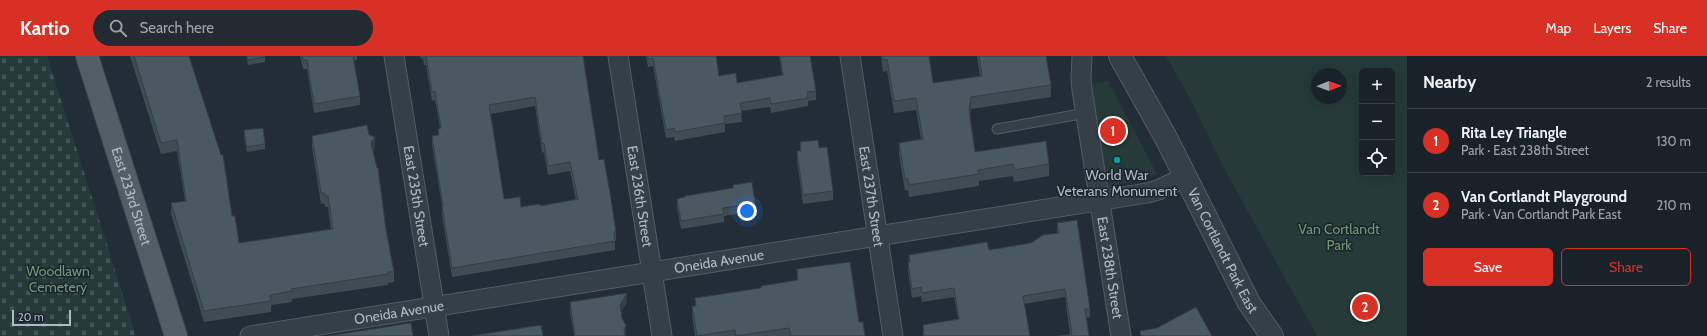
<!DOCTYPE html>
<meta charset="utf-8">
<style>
body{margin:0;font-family:Cabin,sans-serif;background:#232a31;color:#f1f3f6}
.controls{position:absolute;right:12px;top:12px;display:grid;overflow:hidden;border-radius:6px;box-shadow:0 4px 16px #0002}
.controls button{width:36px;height:36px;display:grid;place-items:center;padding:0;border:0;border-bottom:1px solid #383f46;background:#1a2229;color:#f1f3f6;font:20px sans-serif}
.compass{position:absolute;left:1311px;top:12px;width:36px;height:36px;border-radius:50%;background:#1a2229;box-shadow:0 4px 16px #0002;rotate:89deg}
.scale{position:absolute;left:12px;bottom:10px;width:59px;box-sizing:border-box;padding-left:4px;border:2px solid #b0bac4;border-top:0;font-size:11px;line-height:14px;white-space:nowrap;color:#b0bac4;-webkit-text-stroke:3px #1b242c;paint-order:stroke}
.you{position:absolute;left:747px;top:155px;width:14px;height:14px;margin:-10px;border:3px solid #fff;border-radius:50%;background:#1a73e8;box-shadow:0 0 0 6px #1a73e833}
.badge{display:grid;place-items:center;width:26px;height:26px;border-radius:50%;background:#d93025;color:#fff;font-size:13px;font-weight:700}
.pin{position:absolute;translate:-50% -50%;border:2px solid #fff;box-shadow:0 1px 4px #0006}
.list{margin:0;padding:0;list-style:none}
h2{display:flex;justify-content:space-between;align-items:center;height:52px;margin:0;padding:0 16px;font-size:17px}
h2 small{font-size:13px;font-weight:400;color:#9fa4a8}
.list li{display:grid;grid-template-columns:26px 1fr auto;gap:12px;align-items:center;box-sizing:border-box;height:64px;padding:0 16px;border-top:1px solid #383f46}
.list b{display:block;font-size:15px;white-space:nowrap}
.list p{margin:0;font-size:13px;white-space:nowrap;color:#9fa4a8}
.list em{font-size:13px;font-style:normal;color:#9fa4a8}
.actions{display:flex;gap:8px;padding:12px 16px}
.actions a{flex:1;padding:9px 0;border:1px solid #d93025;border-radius:6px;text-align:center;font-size:14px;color:#d93025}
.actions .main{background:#d93025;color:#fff}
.icon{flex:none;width:22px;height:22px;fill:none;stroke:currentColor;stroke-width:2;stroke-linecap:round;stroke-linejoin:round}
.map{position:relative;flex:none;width:1407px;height:280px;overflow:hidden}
header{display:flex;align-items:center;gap:24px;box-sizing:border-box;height:56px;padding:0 20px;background:#d93025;color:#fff}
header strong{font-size:19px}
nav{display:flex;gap:22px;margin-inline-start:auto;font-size:14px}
.search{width:280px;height:36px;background:#232a31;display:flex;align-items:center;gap:10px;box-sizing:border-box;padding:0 14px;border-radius:22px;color:#9fa4a8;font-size:15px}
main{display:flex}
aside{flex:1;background:#1a2229}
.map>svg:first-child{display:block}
.cemetery{fill:url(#cemetery-stones)}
.park{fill:#253a39;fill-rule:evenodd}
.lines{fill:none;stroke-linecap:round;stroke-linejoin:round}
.service-casing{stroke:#535d65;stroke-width:11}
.minor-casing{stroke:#535d65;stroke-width:21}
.tertiary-casing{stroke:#535d65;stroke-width:24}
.primary-casing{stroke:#3f4851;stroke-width:24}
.service{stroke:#353f47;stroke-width:9}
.minor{stroke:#353f47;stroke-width:19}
.tertiary{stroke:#353f47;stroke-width:22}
.primary{stroke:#535e67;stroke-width:22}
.wall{fill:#404c54;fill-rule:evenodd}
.shaded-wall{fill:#343e45}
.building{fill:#4a5862;stroke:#343e45;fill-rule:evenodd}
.culture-dot{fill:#0f9aa8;stroke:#1b242c;stroke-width:1.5}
.labels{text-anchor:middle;stroke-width:3;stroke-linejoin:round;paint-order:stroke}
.poi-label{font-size:14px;fill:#b0bac4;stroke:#1b242c}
.street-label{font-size:14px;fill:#b0bac4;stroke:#1b242c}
.park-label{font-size:14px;fill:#709875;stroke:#1b242c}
</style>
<header>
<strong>Kartio</strong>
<div class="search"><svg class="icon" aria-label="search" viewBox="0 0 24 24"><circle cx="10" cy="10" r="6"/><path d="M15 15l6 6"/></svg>Search here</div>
<nav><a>Map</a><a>Layers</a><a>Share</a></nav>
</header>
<main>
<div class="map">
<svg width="1407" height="280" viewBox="0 0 1407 280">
<defs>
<pattern id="cemetery-stones" width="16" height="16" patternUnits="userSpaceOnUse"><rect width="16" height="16" fill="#253a39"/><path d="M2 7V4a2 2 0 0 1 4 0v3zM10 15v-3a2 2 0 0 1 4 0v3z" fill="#425454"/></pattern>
</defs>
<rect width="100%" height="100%" fill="#222d37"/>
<path class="cemetery" d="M0,0H47L136,280H0Z"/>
<g class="park">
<path d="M1166,0H1407V280H1317L1226,116L1189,41ZM1362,15H1392V117H1362ZM1317,18H1341V42H1317Z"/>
<path d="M1108,25L1157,118L1102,134L1086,31L1096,27Z"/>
</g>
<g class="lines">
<defs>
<path id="service" d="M997,73L1086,57"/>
<g id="minor">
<path id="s1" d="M394,0L439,280"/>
<path id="s2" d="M618,0L662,280"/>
<path id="s3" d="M850,0L893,280"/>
<path id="s4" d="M1082,0L1081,23L1082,34L1121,280"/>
<path id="s5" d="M250,280L1147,137L1158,134L1185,121"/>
</g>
<g id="tertiary">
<path id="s6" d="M1120,0L1165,80L1249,247L1272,280"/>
</g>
<g id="primary">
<path id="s7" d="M87,0L176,280"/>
</g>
</defs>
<use href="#service" class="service-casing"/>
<use href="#minor" class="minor-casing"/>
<use href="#tertiary" class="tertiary-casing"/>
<use href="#primary" class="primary-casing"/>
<use href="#service" class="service"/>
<use href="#minor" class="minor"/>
<use href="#tertiary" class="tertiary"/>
<use href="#primary" class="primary"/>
</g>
<g class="wall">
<path d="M130,0H189L232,160L239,187L331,173L328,151H325L324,147L321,148L312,91V80L369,79L375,92L373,96L394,216V226L388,227V229L292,243V246L271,249V256L204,266L171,158V147L185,145L177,95L161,98Z"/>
<path d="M246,0H265V6L248,9Z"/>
<path d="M300,0H357V4L354,5L360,40V49L314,57L307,13H303Z"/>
<path d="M420,0H583L599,104L616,176V185H615V194L452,221L442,159V150L432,89V80L438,79V73L440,72L435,44L432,45L426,9H424L423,2L421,3ZM535,50L542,97L544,96L548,119L570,115L576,144L540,150L521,151L504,143L491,58Z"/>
<path d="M646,0H716L719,20L737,27L782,19L779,0H810L816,35V44L808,45V50L771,57L770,51L741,55L742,66L725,68V76L675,85L674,81L666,82L653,10L648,11Z"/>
<path d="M881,0H929L933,27L980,20L977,0H1046L1051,29V41L971,53L970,61L975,96L1049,108V120L1014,126L1013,120L979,125V130L909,141L908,134L905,135L899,99V87L921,83L916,54L894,57L888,20L887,15L883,16Z"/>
<path d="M244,74L265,88V93L247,96L244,80Z"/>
<path d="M800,86L819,92L833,135V144L803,148L797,105V95H800Z"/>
<path d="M733,129L755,147V155L724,160V166L681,173L677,151V143L733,132Z"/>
<path d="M1057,167L1090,253V261L1086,262L1089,280L1070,278L1065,241L1024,248L923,280V269L958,263L954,241L922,246L921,240L912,242L908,215L909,199L989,194L1031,187L1057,177Z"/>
<path d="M797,213L859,266L865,280H695L692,259V250H695V242L761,232V230L797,224Z"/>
<path d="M570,246H627L621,256L626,279L625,280H574L570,255Z"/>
</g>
<g class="shaded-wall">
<path d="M971,41V53L969,66V54Z"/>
<path d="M375,81V92L371,98V87Z"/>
<path d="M627,237V246L620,258V249Z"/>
<path d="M626,270V279L625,280L624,273Z"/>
</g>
<g class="building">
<path d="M134,0H189L221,99H223L232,160H235L239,187L333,173L328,140H325L324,137H321L312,80L367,69L369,79L375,81L371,87L377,112H378L386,174L394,216H388V218L291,233L292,235L270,239L271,245L204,255L171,147L186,145L177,84L161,87Z"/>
<path d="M247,0H265V1L248,4Z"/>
<path d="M302,0H353L360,40L314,48L307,4H303Z"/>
<path d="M426,0H583L599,104L604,103L610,137L616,176H614L615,185L452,212L442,150H443L432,80L439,79L438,73L441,72L435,35L432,36ZM535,41L542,88L544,87L548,110L570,106L578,143L540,150V148L521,151L520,141L504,143L489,49Z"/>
<path d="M647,0H716L719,20L736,17L737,27L783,19L780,0H810L816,35L807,36L808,42L771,48L770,42L740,47L742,57L724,60L725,67L675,76L674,72L666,74L653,2L648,3Z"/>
<path d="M882,0H929L933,27L982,20L979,0H1046L1051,29L971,41L969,54L975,96L1046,85L1049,108L1014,114L1013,108L978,114L979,118L909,129L908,123H905L899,87L923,83L916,42L894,45L888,8L887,3L883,4Z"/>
<path d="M263,72L265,88L247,91L244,74Z"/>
<path d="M818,84L819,92L827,91L833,135L803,139L797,95H801L800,86Z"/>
<path d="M752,126L755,147L723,152L724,158L681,165L677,143L685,141V140L733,132V129Z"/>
<path d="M1077,164L1090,253H1085L1089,280H1058L1072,278L1065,233L1023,240L1030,280H922H924L923,269L959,263L954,232L922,237L921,231L912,233L908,206H910L909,199L987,186L989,194L1031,187L1043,179L1059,177L1057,167Z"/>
<path d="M850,206L859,266H863L865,280H791L789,272L736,280L735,274L697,280L692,250H696L695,242L761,232V230L798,224L797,213Z"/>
<path d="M627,237L620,249L622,262L626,270L624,273L625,280H575L570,246Z"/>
<path d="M1196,251L1212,280H1141L1140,275L1157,272Z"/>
<path d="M411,267L413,280H328Z"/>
<path d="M541,269L543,280H471Z"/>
</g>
<circle class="culture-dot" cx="1117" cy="104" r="4"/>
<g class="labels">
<g class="poi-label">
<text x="1117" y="124">World War<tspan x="1117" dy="16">Veterans Monument</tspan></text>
</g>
<g class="street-label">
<text dy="5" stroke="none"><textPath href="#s7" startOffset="147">East 233rd Street</textPath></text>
<text dy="5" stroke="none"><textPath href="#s1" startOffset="142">East 235th Street</textPath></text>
<text dy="5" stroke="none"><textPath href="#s2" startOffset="142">East 236th Street</textPath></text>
<text dy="5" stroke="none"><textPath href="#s3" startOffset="142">East 237th Street</textPath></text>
<text dy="5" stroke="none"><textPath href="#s6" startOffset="220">Van Cortlandt Park East</textPath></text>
<text dy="5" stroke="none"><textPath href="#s5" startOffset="475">Oneida Avenue</textPath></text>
<text dy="5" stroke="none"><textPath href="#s4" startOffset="214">East 238th Street</textPath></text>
<text dy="5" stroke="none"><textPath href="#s5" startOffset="151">Oneida Avenue</textPath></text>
</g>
<g class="park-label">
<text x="1339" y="178">Van Cortlandt<tspan x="1339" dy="16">Park</tspan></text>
<text x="58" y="220">Woodlawn<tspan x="58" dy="16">Cemetery</tspan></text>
</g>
</g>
</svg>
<div class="controls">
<button>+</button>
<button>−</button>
<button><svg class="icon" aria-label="locate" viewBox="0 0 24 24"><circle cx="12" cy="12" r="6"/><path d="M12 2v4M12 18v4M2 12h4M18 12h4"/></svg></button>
</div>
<svg class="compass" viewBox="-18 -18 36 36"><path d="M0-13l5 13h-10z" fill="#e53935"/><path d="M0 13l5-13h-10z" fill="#9fa4a8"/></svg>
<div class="scale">20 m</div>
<div class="you"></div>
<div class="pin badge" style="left:1113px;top:75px">1</div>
<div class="pin badge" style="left:1365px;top:251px">2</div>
</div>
<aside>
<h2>Nearby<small>2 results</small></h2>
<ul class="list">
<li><span class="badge">1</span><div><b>Rita Ley Triangle</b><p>Park · East 238th Street</p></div><em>130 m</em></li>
<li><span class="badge">2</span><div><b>Van Cortlandt Playground</b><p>Park · Van Cortlandt Park East</p></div><em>210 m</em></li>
</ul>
<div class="actions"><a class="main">Save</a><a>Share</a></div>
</aside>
</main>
